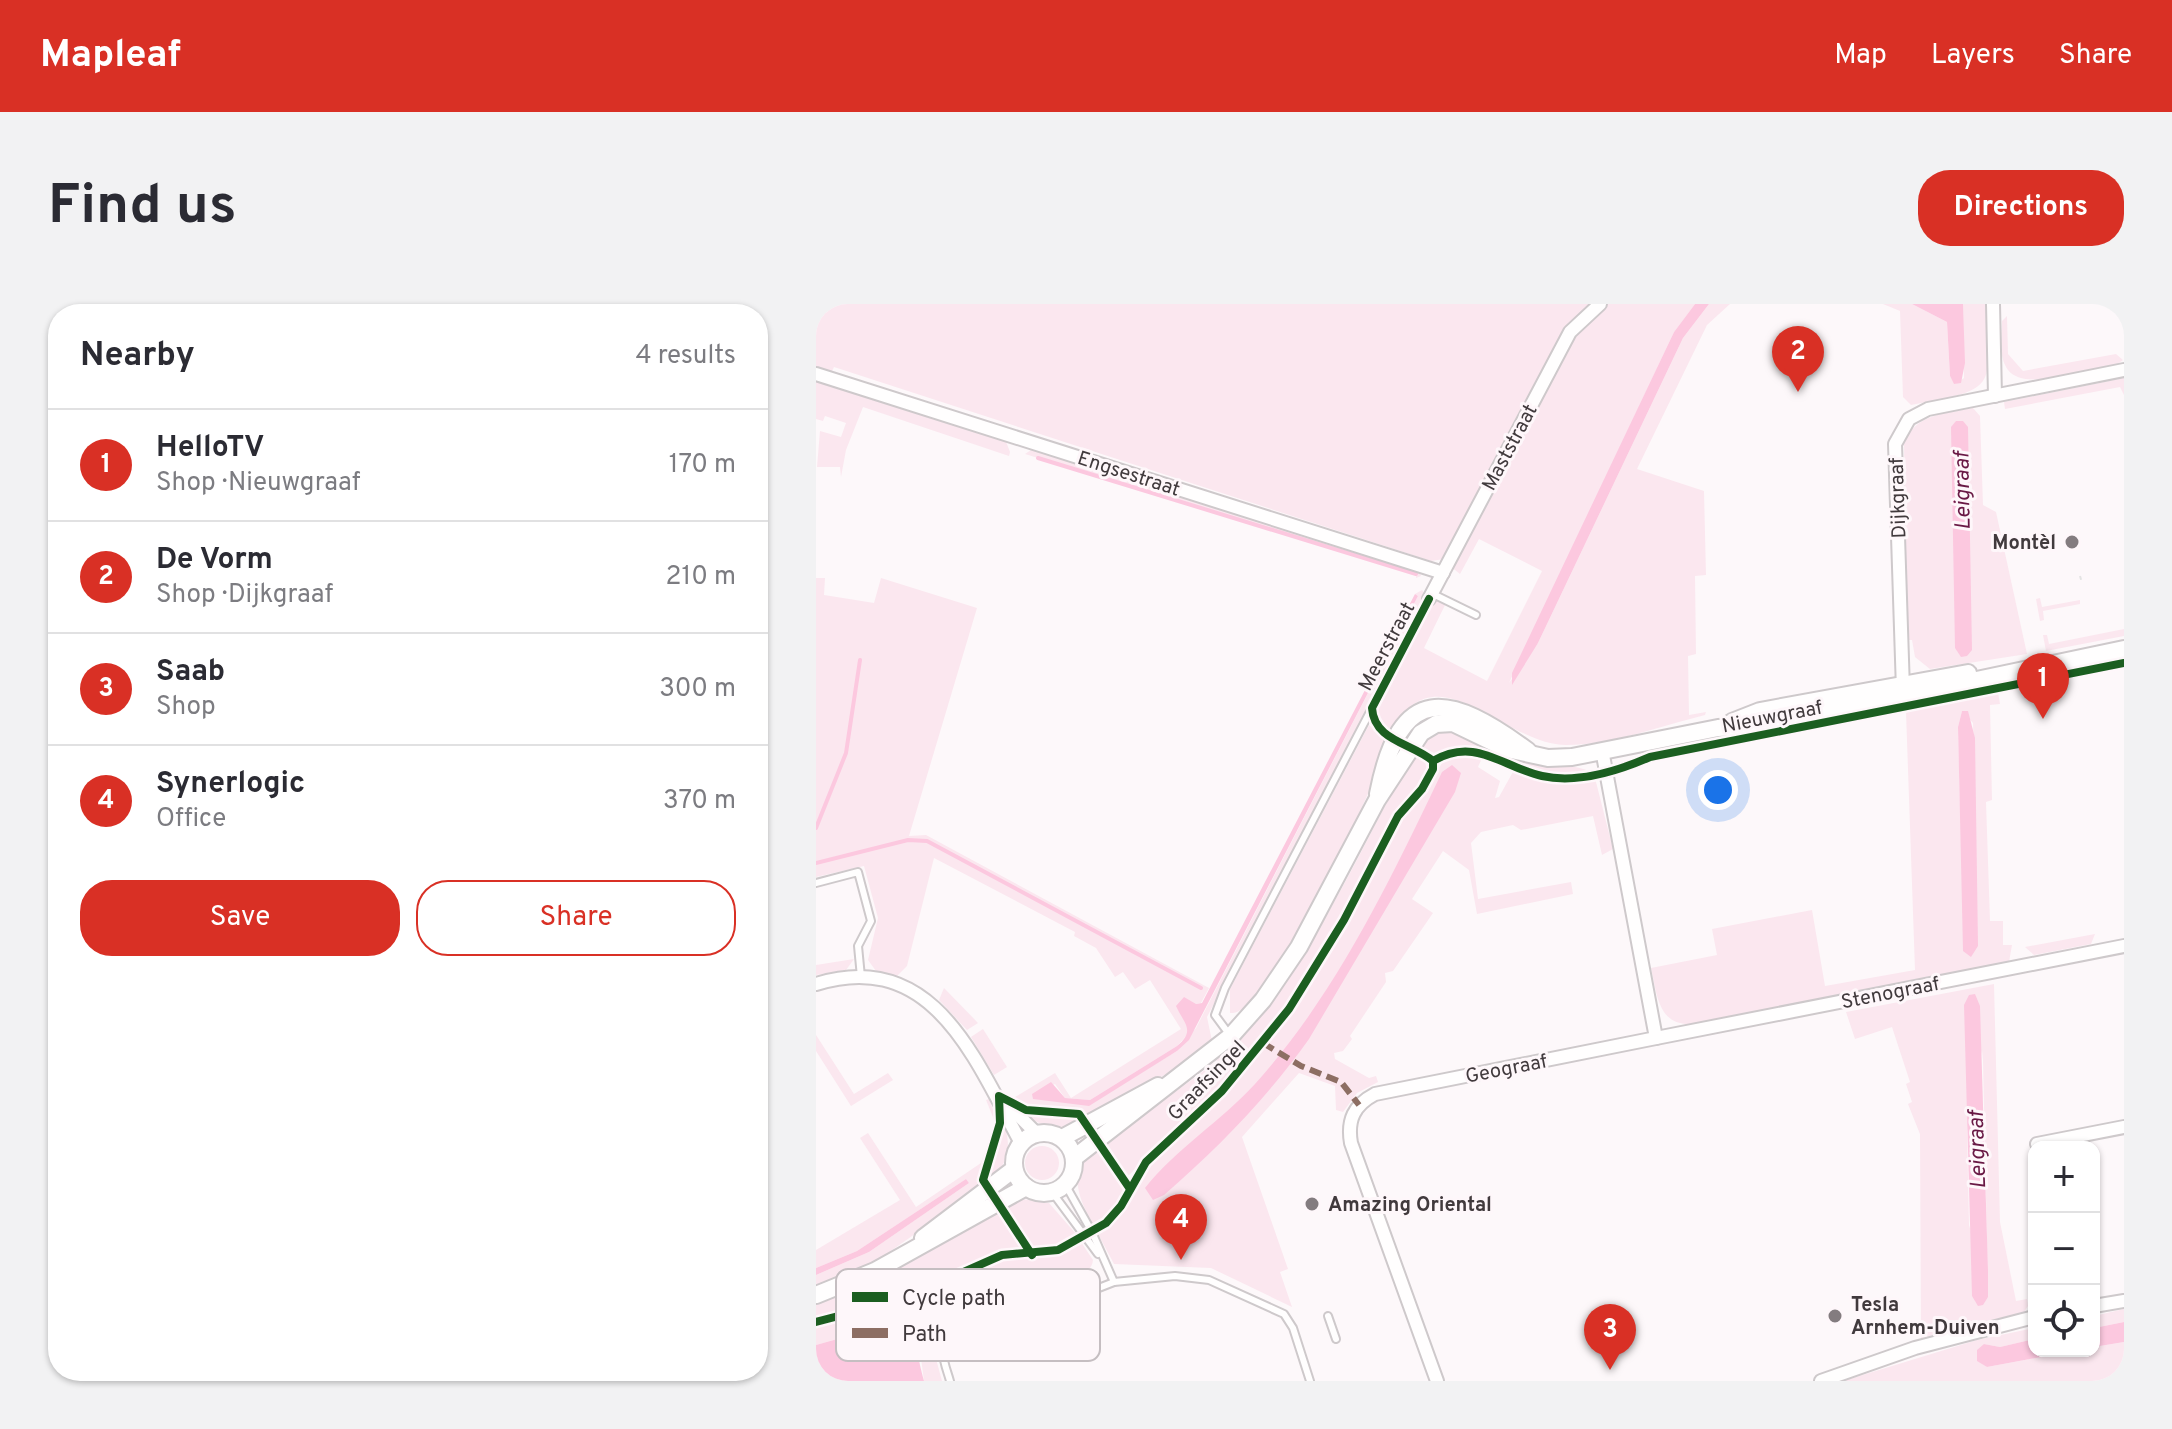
<!DOCTYPE html>
<meta charset="utf-8">
<style>
body{margin:0;font-family:Overpass,sans-serif;background:#f2f2f3;color:#2b2b33}
.controls{position:absolute;right:24px;bottom:24px;display:grid;overflow:hidden;border-radius:16px;box-shadow:0 2px 6px #0004}
.controls button{width:72px;height:72px;display:grid;place-items:center;padding:0;border:0;border-bottom:2px solid #e1e1e2;background:#fff;color:#2b2b33;font:40px sans-serif}
.you{position:absolute;left:902px;top:486px;width:28px;height:28px;margin:-20px;border:6px solid #fff;border-radius:50%;background:#1a73e8;box-shadow:0 0 0 12px #1a73e833}
.badge{display:grid;place-items:center;width:52px;height:52px;border-radius:50%;background:#d93025;color:#fff;font-size:26px;font-weight:700}
.pin{position:absolute;translate:-50% -66px;filter:drop-shadow(0 2px 4px #0008)}
.pin::after{content:'';position:absolute;top:42px;width:28px;height:24px;background:inherit;clip-path:polygon(0 0,100% 0,50% 100%)}
.list{margin:0;padding:0;list-style:none}
h2{display:flex;justify-content:space-between;align-items:center;height:104px;margin:0;padding:0 32px;font-size:34px}
h2 small{font-size:26px;font-weight:400;color:#7c7c81}
.list li{display:grid;grid-template-columns:52px 1fr auto;gap:24px;align-items:center;box-sizing:border-box;height:112px;padding:0 32px;border-top:2px solid #e1e1e2}
.list b{display:block;font-size:30px;white-space:nowrap}
.list p{margin:0;font-size:26px;white-space:nowrap;color:#7c7c81}
.list em{font-size:26px;font-style:normal;color:#7c7c81}
.actions{display:flex;gap:16px;padding:24px 32px}
.actions a{flex:1;padding:18px 0;border:2px solid #d93025;border-radius:32px;text-align:center;font-size:28px;color:#d93025}
.actions .main{background:#d93025;color:#fff}
.icon{flex:none;width:44px;height:44px;fill:none;stroke:currentColor;stroke-width:2;stroke-linecap:round;stroke-linejoin:round}
.map{position:relative;flex:none;width:1308px;height:1077px;overflow:hidden;border-radius:32px}
header{display:flex;align-items:center;gap:48px;box-sizing:border-box;height:112px;padding:0 40px;background:#d93025;color:#fff}
header strong{font-size:38px}
nav{display:flex;gap:44px;margin-inline-start:auto;font-size:28px}
.intro{display:flex;align-items:center;justify-content:space-between;box-sizing:border-box;height:192px;padding:0 48px}
h1{margin:0;font-size:56px}
.button{padding:20px 36px;border-radius:32px;background:#d93025;color:#fff;font-size:28px;font-weight:700}
main{display:flex;gap:48px;padding:0 48px}
aside{flex:1;background:#fff;border-radius:32px;box-shadow:0 2px 6px #0004}
.map>svg:first-child{display:block}
.green{fill:#fbe7ef;fill-rule:evenodd}
.water{fill:#fcc8df}
.lines{fill:none;stroke-linecap:round;stroke-linejoin:round}
.stream{stroke:#fcc8df;stroke-width:4}
.lane-casing{stroke:#cec9cb;stroke-width:10}
.street-casing{stroke:#cec9cb;stroke-width:16}
.secondary-casing{stroke:#cec9cb;stroke-width:20}
.path{stroke:#e4e4e4;stroke-width:2;stroke-dasharray:4 4;stroke-linecap:butt}
.lane{stroke:#fffefe;stroke-width:6}
.street{stroke:#fffefe;stroke-width:12}
.secondary{stroke:#fffefe;stroke-width:16}
.quiet{stroke:#8d6e63;stroke-width:6;stroke-dasharray:12 6;stroke-linecap:butt}
.cycleway-casing{stroke:#fef7fa;stroke-width:13}
.cycleway{stroke:#1b5e20;stroke-width:8}
.poi-dot{fill:#837c7f;stroke:#fef7fa;stroke-width:3}
.labels{text-anchor:middle;stroke-width:6;stroke-linejoin:round;paint-order:stroke}
.street-label{font-size:20px;fill:#413a3d;stroke:#fef7fa}
.poi-label{font-size:20px;font-weight:bold;fill:#413a3d;stroke:#fef7fa;text-anchor:start}
.water-label{font-size:22px;font-style:italic;fill:#691945;stroke:#fef7fa}
.key{fill:#fef7fa;stroke:#c5bec1;stroke-width:2}
.key-label{font-size:22px;fill:#413a3d}
</style>
<header>
<strong>Mapleaf</strong>
<nav><a>Map</a><a>Layers</a><a>Share</a></nav>
</header>
<div class="intro"><h1>Find us</h1><a class="button">Directions</a></div>
<main>
<aside>
<h2>Nearby<small>4 results</small></h2>
<ul class="list">
<li><span class="badge">1</span><div><b>HelloTV</b><p>Shop · Nieuwgraaf</p></div><em>170 m</em></li>
<li><span class="badge">2</span><div><b>De Vorm</b><p>Shop · Dijkgraaf</p></div><em>210 m</em></li>
<li><span class="badge">3</span><div><b>Saab</b><p>Shop</p></div><em>300 m</em></li>
<li><span class="badge">4</span><div><b>Synerlogic</b><p>Office</p></div><em>370 m</em></li>
</ul>
<div class="actions"><a class="main">Save</a><a>Share</a></div>
</aside>
<div class="map">
<svg width="1308" height="1077" viewBox="0 0 1308 1077">
<rect width="100%" height="100%" fill="#fdf8fa"/>
<g class="green">
<path d="M0,0H777L628,255L615,257L18,63L14,71L0,66Z"/>
<path d="M792,0H879L858,28L693,379L722,339L867,34L893,0H914L891,21L821,165L888,187L890,271L879,272L880,350L872,352L873,411L890,408L889,411C845,422 795,441 750,441C686,440 619,342 576,428L560,413V405L619,295L630,299L608,344L671,377L726,267L663,235L644,270L634,262L750,40Z"/>
<path d="M1067,0H1096L1131,18L1134,72L1139,80L1148,74L1147,0H1172C1173,88 1183,84 1095,101L1087,93L1084,7Z"/>
<path d="M1191,12L1192,50L1207,67L1300,50L1307,56L1300,61C1276,66 1208,88 1192,66C1182,53 1186,32 1186,17Z"/>
<path d="M1308,74V91L1304,83L1189,105L1188,98Z"/>
<path d="M4,76L189,135L194,148L193,152L47,103L30,146L25,173L24,163H1L4,127L25,133L30,119L9,112L7,117L0,115V77Z"/>
<path d="M1157,104L1164,112L1167,201L1180,208L1211,350L1114,365L1099,353L1096,336H1091L1088,139C1100,109 1129,110 1157,104Z"/>
<path d="M218,144L603,267L605,272L600,274V270L209,150Z"/>
<path d="M0,274H9L8,291L58,299L65,274L161,304L93,532L110,531L393,684L385,699L380,700L372,730L361,742L274,796L249,794L239,780L216,791L271,801L361,747L380,724L602,292L599,290L606,286L610,291L391,713L396,737L365,761L271,817C254,795 218,814 199,793L239,769L255,794L365,725L334,676L319,685L307,668L299,673L280,644L258,632L259,628L118,554L91,662L81,672L60,667L52,656L62,614L48,562L0,573Z"/>
<path d="M1224,294L1226,303L1264,296V300L1227,307L1228,316L1224,317L1220,295Z"/>
<path d="M1308,325V332L1230,347L1227,331H1231L1233,340Z"/>
<path d="M1182,388L1184,400L1174,401L1176,496L1170,498L1174,617H1187V641H1196L1193,658L876,720C842,722 841,690 835,664L901,651L896,625L996,606L1009,682L1099,666L1090,408ZM1146,407L1157,419L1159,485L1144,502L1142,423Z"/>
<path d="M553,421L575,438C556,480 458,713 414,709V685Z"/>
<path d="M638,426L687,449L685,452L656,443L618,449L602,441L620,428Z"/>
<path d="M654,449L667,452L662,463L684,477L679,494L683,493L698,466L738,478L779,474L797,545L786,551L777,512L705,526L697,521L665,528L655,539L662,595L755,578L757,590L661,610L653,566L627,547L596,595L617,609L577,667L569,669L570,678L534,732L536,735L527,747L518,749L519,755L553,774L560,772L562,778L541,789L527,808L520,806L519,782L483,769L426,833L472,965L464,968L476,1003L395,964L298,960L281,928C315,906 309,887 331,862C368,821 411,790 447,746C506,673 547,589 590,506L606,492L629,454Z"/>
<path d="M596,450L609,456L611,468L602,484L584,502L517,630L474,697L413,774L309,875L284,838C329,806 383,777 422,736C496,657 545,545 596,450Z"/>
<path d="M701,456C726,464 756,458 775,468L740,472L700,459Z"/>
<path d="M1279,630L1275,640L1218,651L1209,643Z"/>
<path d="M38,655L30,666L0,671V661Z"/>
<path d="M1178,680L1184,918L1200,997L1211,995L1212,1002L1208,1008L1105,1034L1104,830L1092,800L1096,798L1090,780L1094,778L1076,723L1039,735L1030,708ZM1166,746L1167,757L1172,983L1153,921L1151,826Z"/>
<path d="M128,684L162,719L151,726L123,696Z"/>
<path d="M167,725L191,763L178,771L155,733Z"/>
<path d="M0,731L38,790L72,769L77,776L35,802L0,747Z"/>
<path d="M173,795L182,818L164,871L169,881L46,967L0,985V971L53,948L153,879L150,875L41,947L0,964V946L84,896L44,834L52,829L100,903L165,859L179,818L170,796Z"/>
<path d="M204,805L260,811L267,819C242,828 223,824 204,805Z"/>
<path d="M185,815C198,840 192,861 172,879L168,870Z"/>
<path d="M281,840L309,882L298,905L277,921C260,889 252,868 281,840Z"/>
<circle cx="226" cy="859" r="17"/>
<path d="M200,894L233,899L261,931L240,943L216,946L186,900Z"/>
<path d="M183,902L207,945L182,949L85,990L0,1016V999L73,969Z"/>
<path d="M265,938L277,956C276,986 146,1024 118,1035L116,1040L126,1077H108L102,1032L117,1016L203,977L199,966L71,1021L0,1041V1023L90,996L185,956L237,953Z"/>
<path d="M1308,1005V1018L1278,1024V1012Z"/>
<path d="M1218,1024V1035L1184,1043L1168,1040L1163,1057L1171,1063L1258,1047H1278V1043L1308,1038V1077H1027L1161,1036Z"/>
</g>
<g class="water">
<path d="M879,0H893L867,34L722,339L696,381V369L858,28Z"/>
<path d="M1096,0H1147L1149,59L1145,79L1138,80L1134,72L1131,18Z"/>
<path d="M1140,117H1147L1152,123L1156,346L1151,352L1145,353L1139,344L1135,123Z"/>
<path d="M599,290L602,292L373,736L361,747L273,802L217,795L216,790L235,778L249,794L274,796L361,742C380,726 368,720 360,702L368,693L380,700L386,699Z"/>
<path d="M1146,407H1152L1159,434L1162,642L1155,653L1147,647L1142,423Z"/>
<path d="M636,461L645,469L639,488L493,735C451,794 402,844 348,891L337,896L329,884C360,845 405,817 439,780C520,690 574,577 626,468Z"/>
<path d="M1159,690L1164,702L1172,966V993L1167,1001L1162,1002L1156,992L1148,701L1153,691Z"/>
<path d="M150,875L153,879L53,948L0,971V964L41,947Z"/>
<path d="M199,966L202,967L203,977L109,1021C97,1040 103,1057 108,1077H0V1041L71,1021Z"/>
<path d="M1308,1018V1038L1278,1043V1024Z"/>
<path d="M1218,1035V1047H1258L1171,1063L1161,1057V1046L1168,1040L1184,1043Z"/>
</g>
<g class="lines">
<g class="stream">
<path d="M222,154L600,270"/>
<path d="M0,524L30,449L44,356"/>
<path d="M0,559L92,536L111,537L385,684"/>
</g>
<defs>
<g id="lane">
<path d="M617,290L660,311"/>
<path d="M0,579L42,568L55,617L42,642L45,673"/>
<path d="M413,730L399,711L409,684L556,404"/>
<path d="M249,880L276,928L298,978"/>
<path d="M236,888L282,950"/>
<path d="M512,1012L520,1035"/>
<path d="M134,1077C129,1059 120,1044 138,1032L219,1009L298,978L359,972L393,976L468,1010L477,1024L494,1077"/>
</g>
<g id="street">
<path d="M1177,0L1179,92"/>
<path d="M0,70L627,269"/>
<path d="M613,295L754,28L784,0"/>
<path d="M1087,386L1079,140L1093,115L1112,105L1308,66"/>
<path d="M0,680C118,643 160,758 205,839"/>
<path d="M840,734L1308,642"/>
<path d="M188,797L220,829"/>
<path d="M1221,840L1308,823"/>
<path d="M1278,1002L1308,997"/>
<path d="M621,1077L535,839C531,816 538,801 559,790L840,734L786,446"/>
<path d="M1005,1077L1099,1044L1218,1013"/>
</g>
<g id="secondary">
<path d="M916,418L944,407L1152,369"/>
<path d="M562,490C584,377 633,389 712,447"/>
<circle cx="228" cy="859" r="30"/>
<path d="M246,834L342,782"/>
<path d="M258,854L415,732L447,696L483,643L561,496L605,429L620,420L637,419L691,445L732,454L756,453L902,424L948,421L1308,345"/>
<path d="M107,934L198,865"/>
<path d="M0,991L59,967L210,883"/>
</g>
</defs>
<use href="#lane" class="lane-casing"/>
<use href="#street" class="street-casing"/>
<use href="#secondary" class="secondary-casing"/>
<path class="path" d="M1264,272L1266,279"/>
<use href="#lane" class="lane"/>
<use href="#street" class="street"/>
<use href="#secondary" class="secondary"/>
<path class="quiet" d="M447,739L485,762L525,778L543,801"/>
<defs>
<g id="cycleway">
<path d="M613,295L556,404C558,437 596,439 617,457"/>
<path d="M617,457C659,432 686,463 726,472C762,480 802,467 834,453L1308,359"/>
<path d="M216,951L167,876L184,819L183,792L210,806L263,810L314,885"/>
<path d="M0,1018L84,996L186,951L242,946L290,919L305,902L330,858L406,787L473,705L528,616L582,512L606,485L617,465V457"/>
</g>
</defs>
<use href="#cycleway" class="cycleway-casing"/>
<use href="#cycleway" class="cycleway"/>
</g>
<g class="poi-dot">
<circle cx="1256" cy="238" r="8"/>
<circle cx="496" cy="900" r="8"/>
<circle cx="1019" cy="1012" r="8"/>
</g>
<g class="labels">
<g class="street-label">
<text transform="translate(693 143) rotate(-62)" y="7">Maststraat</text>
<text transform="translate(313 169) rotate(18)" y="7">Engsestraat</text>
<text transform="translate(1081 194) rotate(-92)" y="7">Dijkgraaf</text>
<text transform="translate(570 342) rotate(-62)" y="7">Meerstraat</text>
<text transform="translate(956 412) rotate(-11)" y="7">Nieuwgraaf</text>
<text transform="translate(1074 688) rotate(-11)" y="7">Stenograaf</text>
<text transform="translate(690 764) rotate(-11)" y="7">Geograaf</text>
<text transform="translate(390 776) rotate(-46)" y="7">Graafsingel</text>
</g>
<g class="poi-label">
<text x="1240" y="245" text-anchor="end">Montèl</text>
<text x="512" y="907">Amazing Oriental</text>
<text x="1035" y="1007">Tesla<tspan x="1035" dy="23">Arnhem-Duiven</tspan></text>
</g>
<g class="water-label">
<text transform="translate(1145 187) rotate(-91)" y="8">Leigraaf</text>
<text transform="translate(1160 846) rotate(-92)" y="8">Leigraaf</text>
</g>
</g>
<rect x="20" y="965" width="264" height="92" rx="12" class="key"/>
<rect x="36" y="988" width="36" height="10" fill="#1b5e20"/>
<rect x="36" y="1024" width="36" height="10" fill="#8d6e63"/>
<g class="key-label">
<text x="86" y="1001">Cycle path</text>
<text x="86" y="1037">Path</text>
</g>
</svg>
<div class="controls">
<button>+</button>
<button>−</button>
<button><svg class="icon" aria-label="locate" viewBox="0 0 24 24"><circle cx="12" cy="12" r="6"/><path d="M12 2v4M12 18v4M2 12h4M18 12h4"/></svg></button>
</div>
<div class="you"></div>
<div class="pin badge" style="left:1227px;top:415px">1</div>
<div class="pin badge" style="left:982px;top:88px">2</div>
<div class="pin badge" style="left:794px;top:1066px">3</div>
<div class="pin badge" style="left:365px;top:956px">4</div>
</div>
</main>
